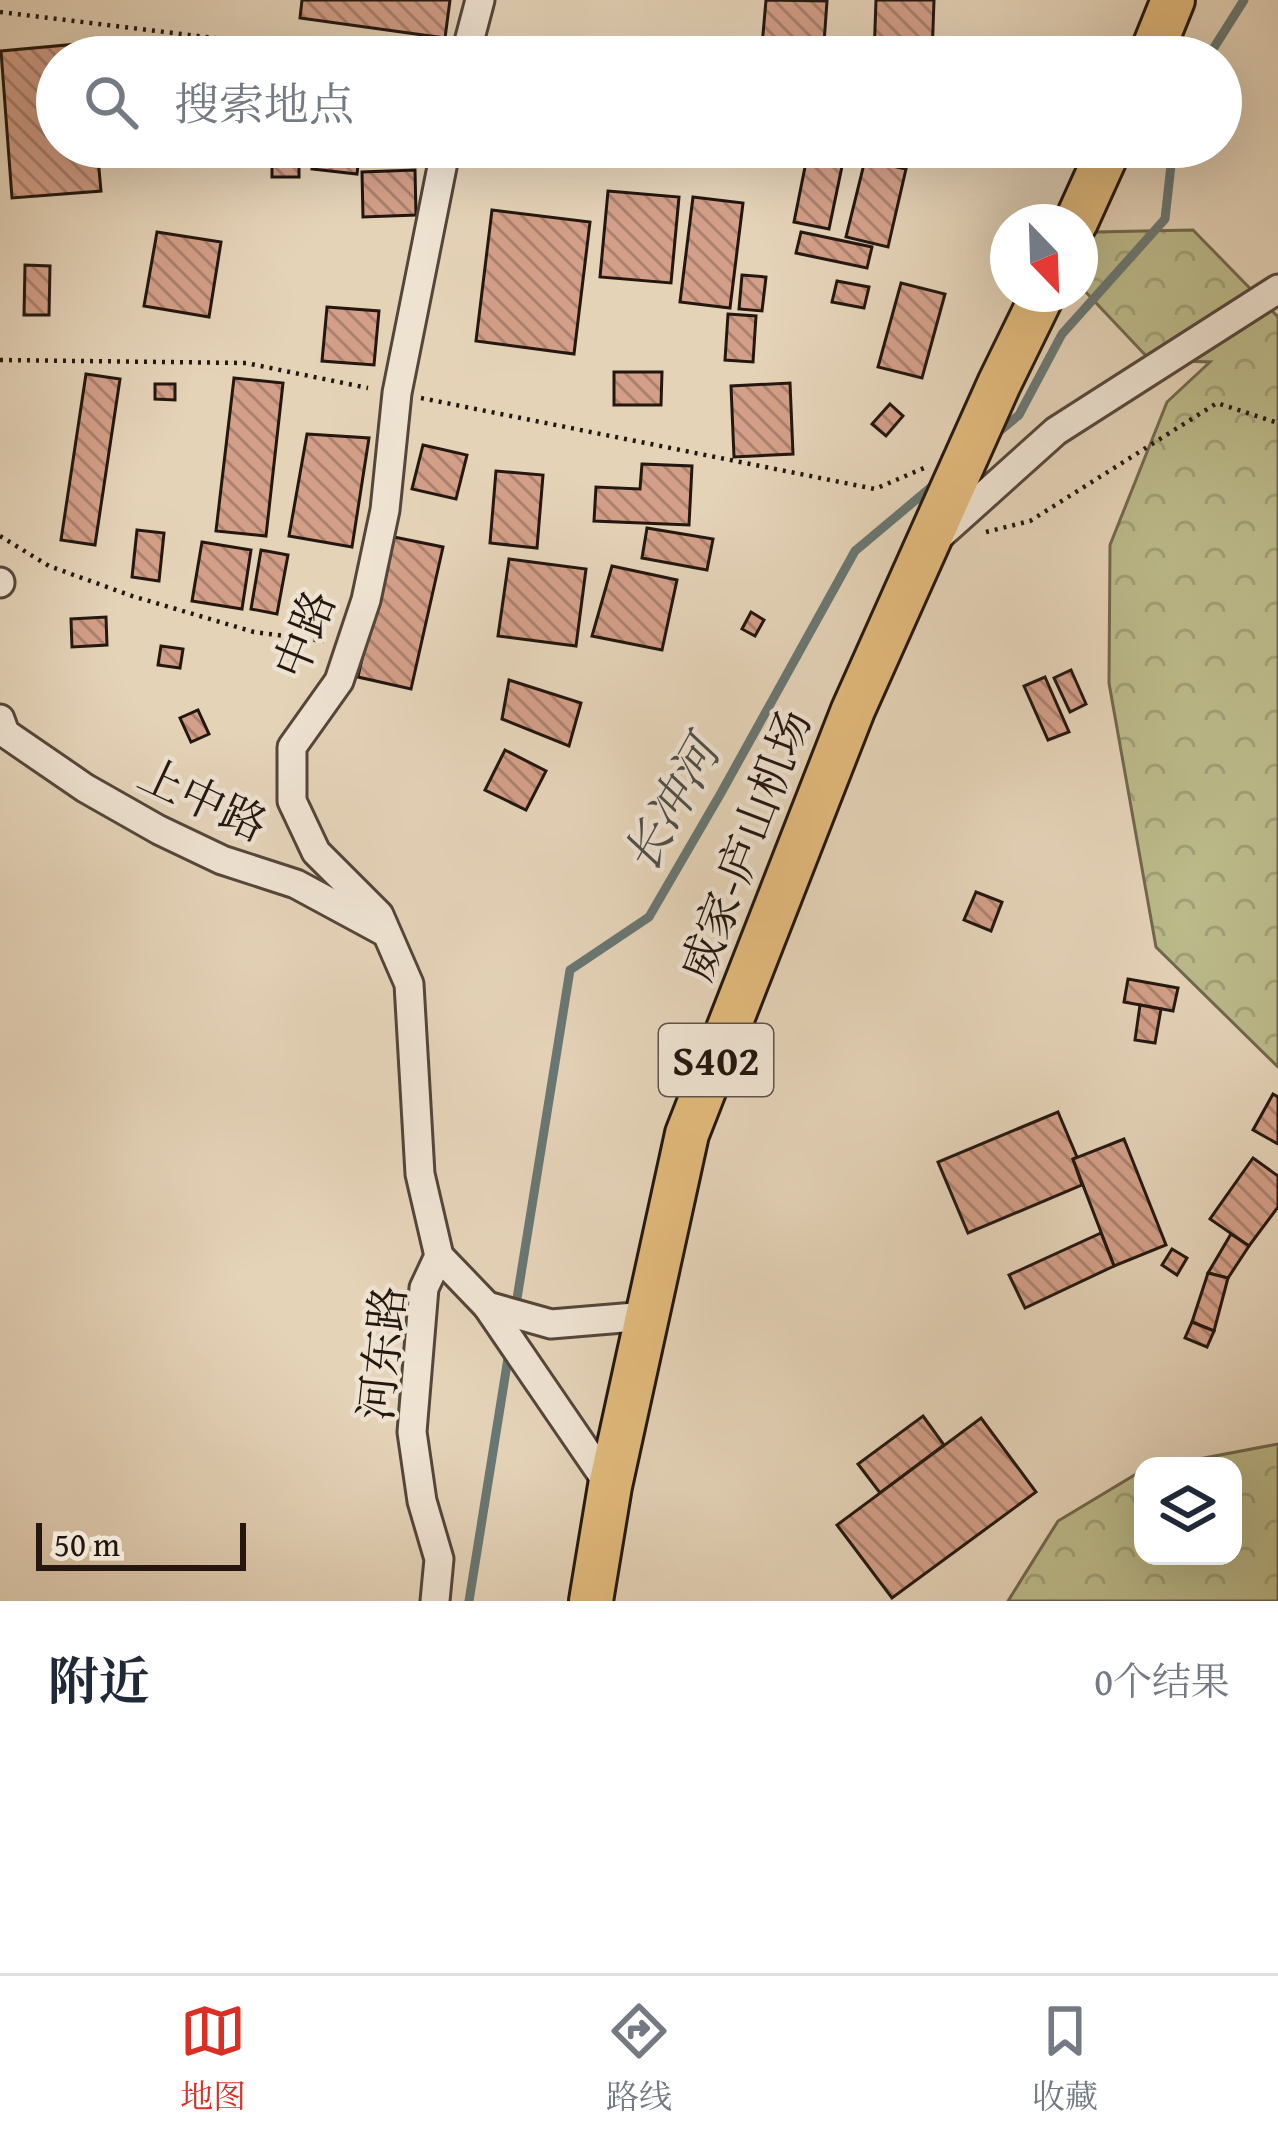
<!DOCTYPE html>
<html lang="zh">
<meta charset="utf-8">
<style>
body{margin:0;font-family:"Gentium Book Plus","Noto Serif SC",serif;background:#f2f2f3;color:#1f2937}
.controls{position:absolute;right:36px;bottom:36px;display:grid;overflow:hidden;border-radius:24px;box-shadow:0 12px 48px #0002}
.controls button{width:108px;height:108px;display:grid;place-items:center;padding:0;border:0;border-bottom:3px solid #e0e1e3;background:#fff;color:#1f2937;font:60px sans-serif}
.compass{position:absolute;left:990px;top:204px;width:108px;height:108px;border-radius:50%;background:#fff;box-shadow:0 12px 48px #0002;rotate:157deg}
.scale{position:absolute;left:36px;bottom:30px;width:210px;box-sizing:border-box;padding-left:12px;border:6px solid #231710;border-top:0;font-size:33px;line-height:42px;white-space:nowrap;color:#231710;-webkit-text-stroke:9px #eee2d1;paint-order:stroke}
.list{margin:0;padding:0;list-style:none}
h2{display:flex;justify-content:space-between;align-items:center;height:156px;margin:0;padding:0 48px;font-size:51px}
h2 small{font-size:39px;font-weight:400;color:#747a83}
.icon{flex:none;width:66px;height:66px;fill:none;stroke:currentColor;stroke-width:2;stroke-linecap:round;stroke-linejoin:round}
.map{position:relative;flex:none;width:1278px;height:1601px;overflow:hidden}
.search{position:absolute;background:#fff;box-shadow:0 12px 48px #0002;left:36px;right:36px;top:36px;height:132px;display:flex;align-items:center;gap:30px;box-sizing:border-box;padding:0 42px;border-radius:66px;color:#747a83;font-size:45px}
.sheet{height:372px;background:#fff}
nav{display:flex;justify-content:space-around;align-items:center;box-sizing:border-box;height:168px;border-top:3px solid #e0e1e3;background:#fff;font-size:33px;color:#747a83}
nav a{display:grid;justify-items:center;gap:6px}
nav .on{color:#d93025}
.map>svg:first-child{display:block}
.forest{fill:url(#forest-crowns);stroke:#70684d;stroke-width:3}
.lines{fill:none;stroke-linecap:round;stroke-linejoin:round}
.stream{stroke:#697773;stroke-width:9}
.building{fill:url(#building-back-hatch);stroke:#231710;stroke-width:3}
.street-casing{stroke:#54463a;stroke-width:33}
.primary-casing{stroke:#231710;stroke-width:48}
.path{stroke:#231710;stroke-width:4.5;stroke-dasharray:3 6;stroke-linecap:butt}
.street{stroke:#eee2d1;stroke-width:27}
.primary{stroke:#e2ba7c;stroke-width:42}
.labels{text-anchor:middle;stroke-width:9;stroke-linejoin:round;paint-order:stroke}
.shield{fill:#eee2d1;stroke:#60544a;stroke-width:3}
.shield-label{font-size:42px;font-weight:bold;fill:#231710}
.street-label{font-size:45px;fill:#231710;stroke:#eee2d1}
.water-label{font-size:48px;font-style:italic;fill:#4c4f4a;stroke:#eee2d1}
</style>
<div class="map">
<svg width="1278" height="1601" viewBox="0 0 1278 1601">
<defs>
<pattern id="forest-crowns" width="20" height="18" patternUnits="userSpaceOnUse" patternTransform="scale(3)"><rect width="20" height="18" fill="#bcba8a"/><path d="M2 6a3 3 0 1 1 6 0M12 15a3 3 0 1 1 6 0" fill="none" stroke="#a19f76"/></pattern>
<pattern id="building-back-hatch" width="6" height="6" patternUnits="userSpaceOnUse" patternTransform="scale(3)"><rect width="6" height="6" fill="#d39f88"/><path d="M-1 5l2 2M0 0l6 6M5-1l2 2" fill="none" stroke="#ab816e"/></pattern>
</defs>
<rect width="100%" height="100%" fill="#e5d3b8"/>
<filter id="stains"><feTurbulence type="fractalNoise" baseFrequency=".00167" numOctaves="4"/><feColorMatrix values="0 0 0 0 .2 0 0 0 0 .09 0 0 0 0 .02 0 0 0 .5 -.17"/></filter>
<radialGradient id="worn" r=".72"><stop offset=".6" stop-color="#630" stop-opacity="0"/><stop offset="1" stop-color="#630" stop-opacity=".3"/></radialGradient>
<g class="forest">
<path d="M1193,230L1278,317V1067L1156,947L1109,683L1110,545L1167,402L1210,362L1150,360L1080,286V267L1095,232Z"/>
<path d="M1278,1444V1601H1008L1058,1521L1143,1470V1556H1233V1466H1162Z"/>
</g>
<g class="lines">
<g class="stream">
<path d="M1208,57L1244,0"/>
<path d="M996,434L1019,415L1062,334L1165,219L1173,147"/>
<path d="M515,1311L570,970L649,917L721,793L855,551L936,483"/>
<path d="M469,1601L509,1352"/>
</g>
</g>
<g class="building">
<path d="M302,0H450L445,38L300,18Z"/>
<path d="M766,0L827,1L823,57H761Z"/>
<path d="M876,0H934L932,57H874Z"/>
<path d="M207,39L215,57H196L191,45Z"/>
<path d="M89,43L90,57H57V147H97L101,191L12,198L1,51Z"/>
<rect x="272" y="147" width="27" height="30"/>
<path d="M314,147H360L357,174L312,169Z"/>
<path d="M773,147H809L805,165L770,159Z"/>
<path d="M809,147H846L829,229L794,222Z"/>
<path d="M865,160L906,169L888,247L846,237Z"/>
<path d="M415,170L416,215L363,217L362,172Z"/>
<path d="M608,191L679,197L671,283L600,277Z"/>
<path d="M693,197L743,203L730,308L680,302Z"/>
<path d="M492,210L590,222L574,354L476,341Z"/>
<path d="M157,232L221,242L209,317L144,306Z"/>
<path d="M801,232L872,247L867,268L796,253Z"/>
<path d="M25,265L50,266L49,315H24Z"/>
<path d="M742,275L766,277L762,311L739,309Z"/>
<path d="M837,281L869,287L864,308L832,302Z"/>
<path d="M901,283L945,294L922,378L878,367Z"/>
<path d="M327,307L379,311L374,365L322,361Z"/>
<path d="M728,314L756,316L753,362L725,360Z"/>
<path d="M614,372H662L661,405H614Z"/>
<path d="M86,374L120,379L95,545L61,540Z"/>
<path d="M234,378L283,383L266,536L216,531Z"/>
<path d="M790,383L793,454L734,457L731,386Z"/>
<path d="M155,384H175V400L155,399Z"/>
<path d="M890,404L903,416L886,436L872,424Z"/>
<path d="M307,434L369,438L352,547L289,536Z"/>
<path d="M423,445L467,455L456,499L412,489Z"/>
<path d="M642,464L692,466L689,525L594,521L596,487L640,489Z"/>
<path d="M496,471L543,475L537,548L490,543Z"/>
<path d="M647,528L713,539L707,570L642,558Z"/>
<path d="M137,530L164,533L159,581L132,577Z"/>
<path d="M389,536L443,547L411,689L358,677Z"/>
<path d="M202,542L251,550L242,609L192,601Z"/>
<path d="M261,550L288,555L277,614L251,609Z"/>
<path d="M509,559L586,569L576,646L498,636Z"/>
<path d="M612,566L677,580L662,650L592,636Z"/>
<path d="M751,612L764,620L755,636L742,629Z"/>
<path d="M106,617L107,645L72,647L71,619Z"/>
<path d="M161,646L183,649L180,668L158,665Z"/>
<path d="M1071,670L1086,704L1070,712L1054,678Z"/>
<path d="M1045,677L1069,732L1048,740L1024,686Z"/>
<path d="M509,680L581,703L569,746L502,719Z"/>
<path d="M198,710L209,734L191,742L180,718Z"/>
<path d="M505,750L546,771L526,810L485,790Z"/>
<path d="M976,892L1002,902L991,931L964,920Z"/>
<path d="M1128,979L1178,988L1173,1011L1124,1002Z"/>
<path d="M1140,1005L1161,1009L1155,1043L1135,1040Z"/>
<path d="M1273,1094L1278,1097V1144L1253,1130Z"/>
<path d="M1058,1112L1077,1157L1073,1159L1082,1185L968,1233L938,1162Z"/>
<path d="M1124,1139L1166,1245L1114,1266L1073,1159Z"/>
<path d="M1253,1158L1278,1176V1207L1249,1246L1210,1219Z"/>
<path d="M1101,1233L1114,1266L1025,1308L1009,1275Z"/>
<path d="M1231,1234L1249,1246L1228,1278L1208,1273Z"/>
<path d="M1172,1249L1187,1258L1177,1275L1162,1265Z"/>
<path d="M1208,1273L1228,1278L1214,1331L1192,1322Z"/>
<path d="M1192,1322L1214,1331L1207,1347L1185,1338Z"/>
<path d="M923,1416L944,1445L880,1493L858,1464Z"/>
<path d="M981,1418L1036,1492L892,1598L837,1525Z"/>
</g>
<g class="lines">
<defs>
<g id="street">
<path d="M465,57L480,0"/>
<path d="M938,537L1056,431L1278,289"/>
<path d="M0,582V583"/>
<path d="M0,719L5,733L85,788L159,830L222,860L296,884L383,931"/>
<path d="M439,1256L420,1174L409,984L379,915L316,852L292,801V747L339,681L366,600L385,510L397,393L446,147"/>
<path d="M487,1306L551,1324L647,1316"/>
<path d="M435,1601L439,1559L422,1501L412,1432L424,1288L439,1256L487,1306L610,1486"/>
</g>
<g id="primary">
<path d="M1150,57L1173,0"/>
<path d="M1076,222L1110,147"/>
<path d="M591,1601L610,1486L687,1134L853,710L999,384L1043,294"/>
</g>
</defs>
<use href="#street" class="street-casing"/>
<use href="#primary" class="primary-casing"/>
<g class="path">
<path d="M0,12L371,57"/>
<path d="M0,360L246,363L368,388"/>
<path d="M421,398L875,489L924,468"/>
<path d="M986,532L1030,521L1217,403L1278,423"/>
<path d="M0,536L49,566L132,596L254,632L324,641"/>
</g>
<use href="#street" class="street"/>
<use href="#primary" class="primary"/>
</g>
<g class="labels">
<rect class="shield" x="659" y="1024" width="114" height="72" rx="9"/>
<g class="shield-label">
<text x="716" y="1075">S402</text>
</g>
<g class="street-label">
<text transform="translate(304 634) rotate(-68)" y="16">中路</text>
<text transform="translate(203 799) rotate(25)" y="16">上中路</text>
<text transform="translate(745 845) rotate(-69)" y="16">威家-庐山机场</text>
<text transform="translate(382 1353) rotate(-84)" y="16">河东路</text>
</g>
<g class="water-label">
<text transform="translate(671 805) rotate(-61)" y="17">长冲河</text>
</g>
</g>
<rect width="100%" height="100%" filter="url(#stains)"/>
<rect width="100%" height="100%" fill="url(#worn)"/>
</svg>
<div class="controls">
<button><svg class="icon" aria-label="layers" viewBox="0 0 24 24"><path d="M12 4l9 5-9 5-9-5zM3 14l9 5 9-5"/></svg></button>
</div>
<svg class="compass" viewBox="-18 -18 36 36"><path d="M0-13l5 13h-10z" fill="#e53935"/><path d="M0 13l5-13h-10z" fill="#747a83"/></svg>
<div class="scale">50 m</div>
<div class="search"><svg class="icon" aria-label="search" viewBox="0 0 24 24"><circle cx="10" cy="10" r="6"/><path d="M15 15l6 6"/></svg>搜索地点</div>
</div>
<section class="sheet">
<h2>附近<small>0个结果</small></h2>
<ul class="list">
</ul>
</section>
<nav>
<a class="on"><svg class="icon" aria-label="map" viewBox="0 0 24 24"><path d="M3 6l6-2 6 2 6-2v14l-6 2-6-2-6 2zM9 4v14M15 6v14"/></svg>地图</a>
<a><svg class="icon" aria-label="directions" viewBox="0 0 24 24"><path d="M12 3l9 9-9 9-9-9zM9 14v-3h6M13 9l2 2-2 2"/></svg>路线</a>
<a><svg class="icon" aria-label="saved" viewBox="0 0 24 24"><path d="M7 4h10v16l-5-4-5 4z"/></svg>收藏</a>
</nav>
